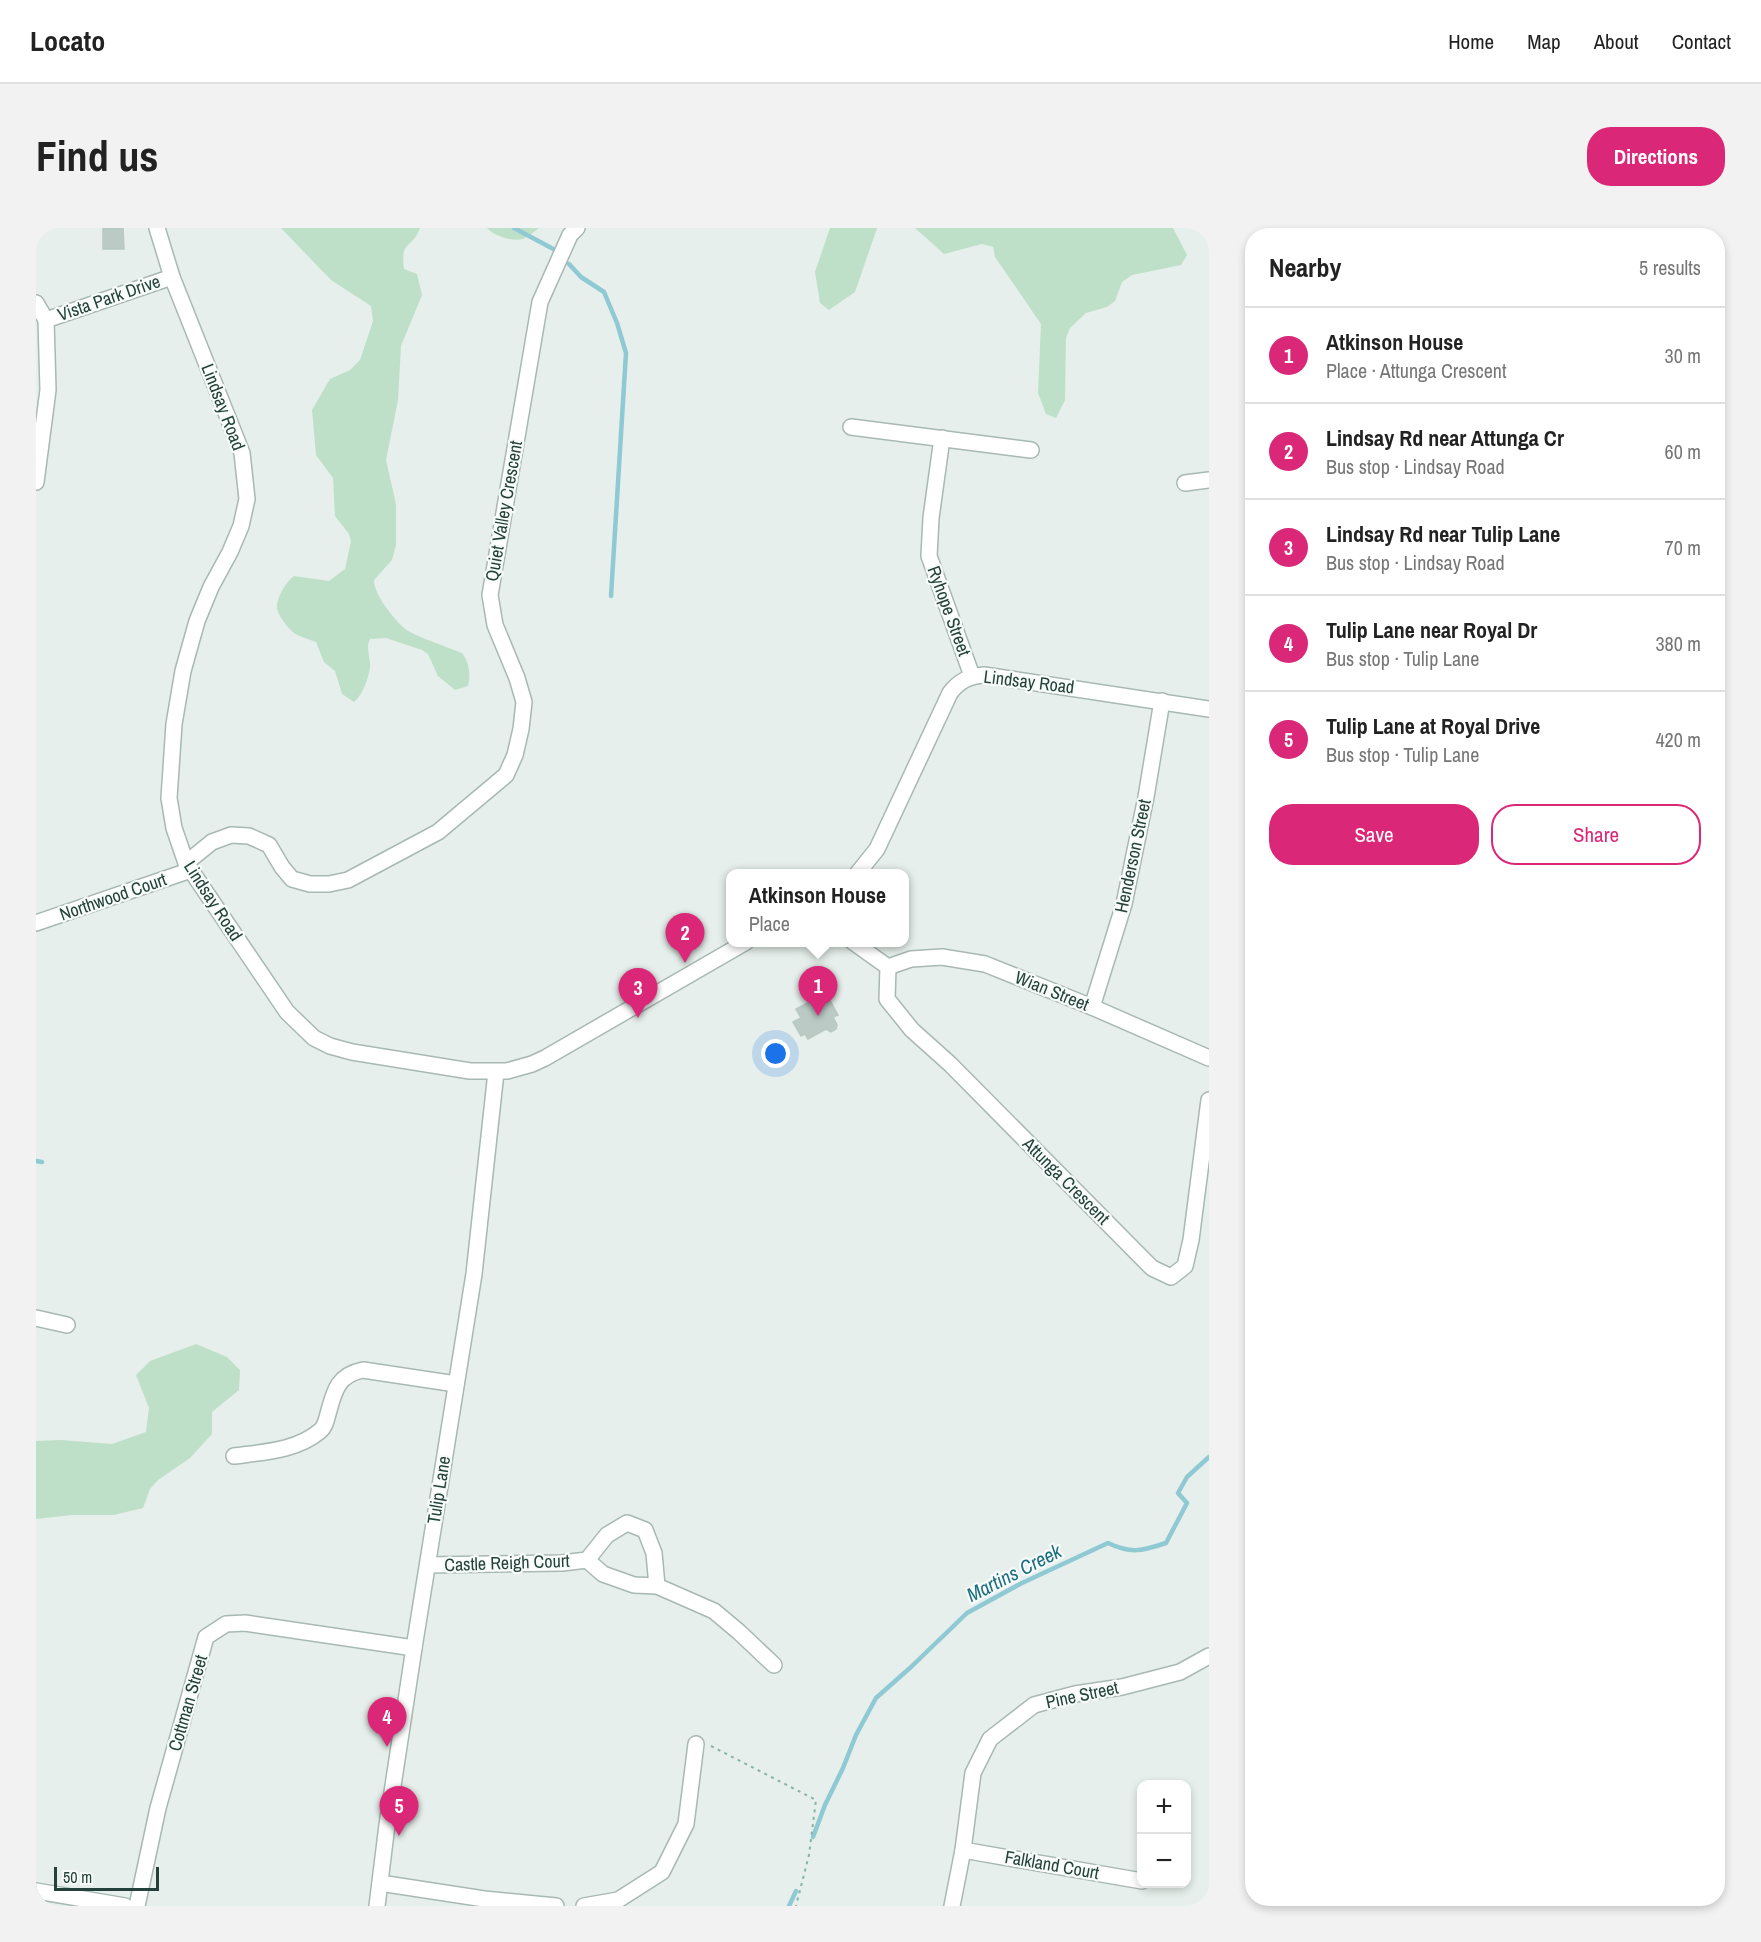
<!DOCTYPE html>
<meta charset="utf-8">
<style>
body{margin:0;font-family:"Archivo Narrow",sans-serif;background:#f2f2f2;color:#222}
.controls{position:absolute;right:18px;bottom:18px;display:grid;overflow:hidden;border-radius:12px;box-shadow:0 3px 9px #0003}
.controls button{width:54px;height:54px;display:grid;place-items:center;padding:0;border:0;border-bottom:2px solid #e0e0e0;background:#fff;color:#222;font:30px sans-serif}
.scale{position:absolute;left:18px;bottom:15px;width:105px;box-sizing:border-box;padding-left:6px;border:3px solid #24423a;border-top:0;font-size:16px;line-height:21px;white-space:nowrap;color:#24423a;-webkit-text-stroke:4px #f7fbf9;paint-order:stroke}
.you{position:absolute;left:740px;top:826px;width:21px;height:21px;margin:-15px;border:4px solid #fff;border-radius:50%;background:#1a73e8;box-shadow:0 0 0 9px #1a73e833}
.badge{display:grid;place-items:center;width:39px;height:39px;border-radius:50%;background:#db2777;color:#fff;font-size:20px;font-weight:700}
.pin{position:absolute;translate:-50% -50px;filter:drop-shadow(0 2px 3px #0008)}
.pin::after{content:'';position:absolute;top:32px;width:21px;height:18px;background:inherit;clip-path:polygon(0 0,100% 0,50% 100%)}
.popup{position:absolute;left:690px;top:641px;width:183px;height:78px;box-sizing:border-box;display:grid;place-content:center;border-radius:12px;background:#fff;filter:drop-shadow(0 2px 4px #0005);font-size:20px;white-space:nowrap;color:#767676}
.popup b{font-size:22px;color:#222}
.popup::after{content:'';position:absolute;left:50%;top:100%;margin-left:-12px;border:12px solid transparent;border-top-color:#fff}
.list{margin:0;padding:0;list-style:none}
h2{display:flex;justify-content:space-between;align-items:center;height:78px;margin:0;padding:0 24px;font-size:26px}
h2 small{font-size:20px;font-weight:400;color:#767676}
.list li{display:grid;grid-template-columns:39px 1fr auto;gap:18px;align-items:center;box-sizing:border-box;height:96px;padding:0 24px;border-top:2px solid #e0e0e0}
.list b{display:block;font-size:22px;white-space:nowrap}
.list p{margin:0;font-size:20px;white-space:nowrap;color:#767676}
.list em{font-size:20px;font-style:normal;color:#767676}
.actions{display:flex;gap:12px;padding:18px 24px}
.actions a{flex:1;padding:14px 0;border:2px solid #db2777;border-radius:24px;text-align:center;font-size:21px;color:#db2777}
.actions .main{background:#db2777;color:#fff}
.map{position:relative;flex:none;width:1173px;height:1678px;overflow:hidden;border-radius:24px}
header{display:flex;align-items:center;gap:36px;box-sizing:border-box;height:84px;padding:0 30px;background:#fff;border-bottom:2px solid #e0e0e0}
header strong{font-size:28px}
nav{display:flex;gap:33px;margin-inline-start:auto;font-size:21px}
.intro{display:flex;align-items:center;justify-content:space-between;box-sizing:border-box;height:144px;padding:0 36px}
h1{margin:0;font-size:42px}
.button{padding:15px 27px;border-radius:24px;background:#db2777;color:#fff;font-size:21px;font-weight:700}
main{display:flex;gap:36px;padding:0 36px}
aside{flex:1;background:#fff;border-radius:24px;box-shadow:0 3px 9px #0003}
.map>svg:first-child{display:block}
.green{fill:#bfe0c8}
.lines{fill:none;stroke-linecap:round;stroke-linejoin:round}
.stream{stroke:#8ec9d4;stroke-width:4.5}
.building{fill:#bbcac4;stroke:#b8c9c2;stroke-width:1.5}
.minor-casing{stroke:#a8b8b2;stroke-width:18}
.path{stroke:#86b3a5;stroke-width:2;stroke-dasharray:3 4.5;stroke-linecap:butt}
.minor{stroke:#fff;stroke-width:15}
.labels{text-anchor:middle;stroke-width:4.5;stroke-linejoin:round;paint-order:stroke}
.street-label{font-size:18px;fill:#24423a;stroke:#f7fbf9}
.water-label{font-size:20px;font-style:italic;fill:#1c6f80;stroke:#f7fbf9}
</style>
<header>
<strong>Locato</strong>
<nav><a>Home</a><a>Map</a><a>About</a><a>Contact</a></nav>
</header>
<div class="intro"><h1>Find us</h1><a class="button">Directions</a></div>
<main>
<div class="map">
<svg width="1173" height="1678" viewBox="0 0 1173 1678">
<rect width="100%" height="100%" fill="#e6efeb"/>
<g class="green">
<path d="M245,0H384C376,22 364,11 368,41L381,46L386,67L365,118L362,172L350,232L360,276V317L356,332L338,352C337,366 361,396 372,403C389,412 409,418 426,425C433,434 435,447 432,458L419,462L402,448L392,426L386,422L350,410L334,411C329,421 335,429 334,439C333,450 326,468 318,474L306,466L299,443L288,434L280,414C273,411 264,409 258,405C252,400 243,389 241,381C240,370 250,354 258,348L293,353L309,341L315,313L313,306L299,288L297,250L280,227L276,182L294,151L314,142L324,132L337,93L335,78L295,52Z"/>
<path d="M451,0H503C499,3 492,9 487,11C476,14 458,8 451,0Z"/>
<path d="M794,0H841L819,64L793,82L784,75L779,44Z"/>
<path d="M879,0H1137L1151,27L1145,37L1096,47L1086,54L1079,73L1071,79L1050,85L1034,100L1030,110L1029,172L1020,190L1010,186L1002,165L1005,96L959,29L957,19L946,16L908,26Z"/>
<path d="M160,1116L191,1129L204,1142L203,1162L176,1184V1206L154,1230L122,1252L114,1261L107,1280L78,1287H36L0,1291V1213L25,1212L76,1216L110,1204L113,1180L100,1147L114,1133Z"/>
</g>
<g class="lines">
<g class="stream">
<path d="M478,0L523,24"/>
<path d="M533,36L545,49L568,64L581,95L590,125L575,368"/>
<path d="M0,933L6,934"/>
<path d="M777,1609L789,1577L807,1540L820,1507L840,1470L875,1439L931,1385L986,1355L1072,1315C1095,1326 1106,1323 1130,1315L1151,1275L1142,1265L1151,1249L1173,1229"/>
<path d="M753,1678L760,1663"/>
</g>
</g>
<g class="building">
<path d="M67,0H87L88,21H67Z"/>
<path d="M790,765L802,787L797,789L801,797L800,801L795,804L790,801L772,811L769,806L765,808L757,794L765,790L760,781Z"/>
</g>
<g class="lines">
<defs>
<g id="minor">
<path d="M121,0L136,49L206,225L211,271L205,298L194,324L175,359L161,393L147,443L138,496L133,570L138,600L150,635L251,784L278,810L294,818L316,824L434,843H471L496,836L509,830L710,714"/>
<path d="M0,75L10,92L12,162L0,254"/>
<path d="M10,92L136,49"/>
<path d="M815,199L995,222"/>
<path d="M906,210L895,290L893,328L936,448"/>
<path d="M1149,255L1173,252"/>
<path d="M150,635L176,614L195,607L213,608L233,617L246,639L256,651L274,656H293L312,652L402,604L470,547L479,527L485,501L488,474L481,450L459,397L454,367L504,74L534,7L541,0"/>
<path d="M821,646L841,621L914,465C923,453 933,448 948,447L1173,481"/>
<path d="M0,695L155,642"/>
<path d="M817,714L852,739L851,771L876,802L914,836L1116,1040L1135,1049L1149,1038L1155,1012L1173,872"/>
<path d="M852,739L875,731L906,729L949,736L1056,779L1173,830"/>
<path d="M1056,779L1088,676L1110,569L1126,473"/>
<path d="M0,1090L31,1097"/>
<path d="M198,1228C228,1224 260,1223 284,1203C289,1199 290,1193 292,1186C298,1164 301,1147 327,1142L420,1156"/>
<path d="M551,1332L567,1346L598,1357L621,1358L678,1383L703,1404L738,1437"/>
<path d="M392,1337L526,1335L551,1332L571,1307L591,1295L609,1302L618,1325L621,1358"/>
<path d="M927,1622L1106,1653"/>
<path d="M344,1655L448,1671L520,1678"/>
<path d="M0,1663L89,1678"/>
<path d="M101,1678L122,1580L170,1409L190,1396L209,1395L378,1420"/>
<path d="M341,1678L351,1597L378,1420L438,1046L460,844"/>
<path d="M548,1678L582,1672L626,1644L650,1596L660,1516"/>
<path d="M916,1678L927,1622L937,1545L954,1511L998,1477L1039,1466L1086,1459L1144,1444L1173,1428"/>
</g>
</defs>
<use href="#minor" class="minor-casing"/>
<path class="path" d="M675,1518L780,1572L773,1627L760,1678"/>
<use href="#minor" class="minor"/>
</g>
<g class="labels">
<g class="street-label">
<text transform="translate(73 70) rotate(-19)" y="6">Vista Park Drive</text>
<text transform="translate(187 179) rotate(69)" y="6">Lindsay Road</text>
<text transform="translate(468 283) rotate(-80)" y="6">Quiet Valley Crescent</text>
<text transform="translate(913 383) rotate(70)" y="6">Ryhope Street</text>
<text transform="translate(993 454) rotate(7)" y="6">Lindsay Road</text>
<text transform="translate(1097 628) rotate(-78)" y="6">Henderson Street</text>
<text transform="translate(77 669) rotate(-19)" y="6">Northwood Court</text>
<text transform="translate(177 673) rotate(57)" y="6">Lindsay Road</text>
<text transform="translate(1016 763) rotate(22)" y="6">Wian Street</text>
<text transform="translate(1030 953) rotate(45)" y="6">Attunga Crescent</text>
<text transform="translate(403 1262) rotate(-81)" y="6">Tulip Lane</text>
<text transform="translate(471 1335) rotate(-2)" y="6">Castle Reigh Court</text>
<text transform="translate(1046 1467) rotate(-12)" y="6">Pine Street</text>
<text transform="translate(152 1475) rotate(-74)" y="6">Cottman Street</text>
<text transform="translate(1016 1637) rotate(10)" y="6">Falkland Court</text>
</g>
<g class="water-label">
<text transform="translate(978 1345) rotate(-27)" y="7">Martins Creek</text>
</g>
</g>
</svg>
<div class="controls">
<button>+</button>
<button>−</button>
</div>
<div class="scale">50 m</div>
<div class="you"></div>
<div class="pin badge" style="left:782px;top:788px">1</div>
<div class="popup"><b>Atkinson House</b>Place</div>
<div class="pin badge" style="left:649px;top:735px">2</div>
<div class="pin badge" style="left:602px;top:790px">3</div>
<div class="pin badge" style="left:351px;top:1519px">4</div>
<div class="pin badge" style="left:363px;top:1608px">5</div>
</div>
<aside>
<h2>Nearby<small>5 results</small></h2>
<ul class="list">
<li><span class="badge">1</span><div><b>Atkinson House</b><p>Place · Attunga Crescent</p></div><em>30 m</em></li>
<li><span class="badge">2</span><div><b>Lindsay Rd near Attunga Cr</b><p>Bus stop · Lindsay Road</p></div><em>60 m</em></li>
<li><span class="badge">3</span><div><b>Lindsay Rd near Tulip Lane</b><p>Bus stop · Lindsay Road</p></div><em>70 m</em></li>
<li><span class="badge">4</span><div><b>Tulip Lane near Royal Dr</b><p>Bus stop · Tulip Lane</p></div><em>380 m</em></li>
<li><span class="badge">5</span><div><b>Tulip Lane at Royal Drive</b><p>Bus stop · Tulip Lane</p></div><em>420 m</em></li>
</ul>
<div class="actions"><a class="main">Save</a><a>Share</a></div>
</aside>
</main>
